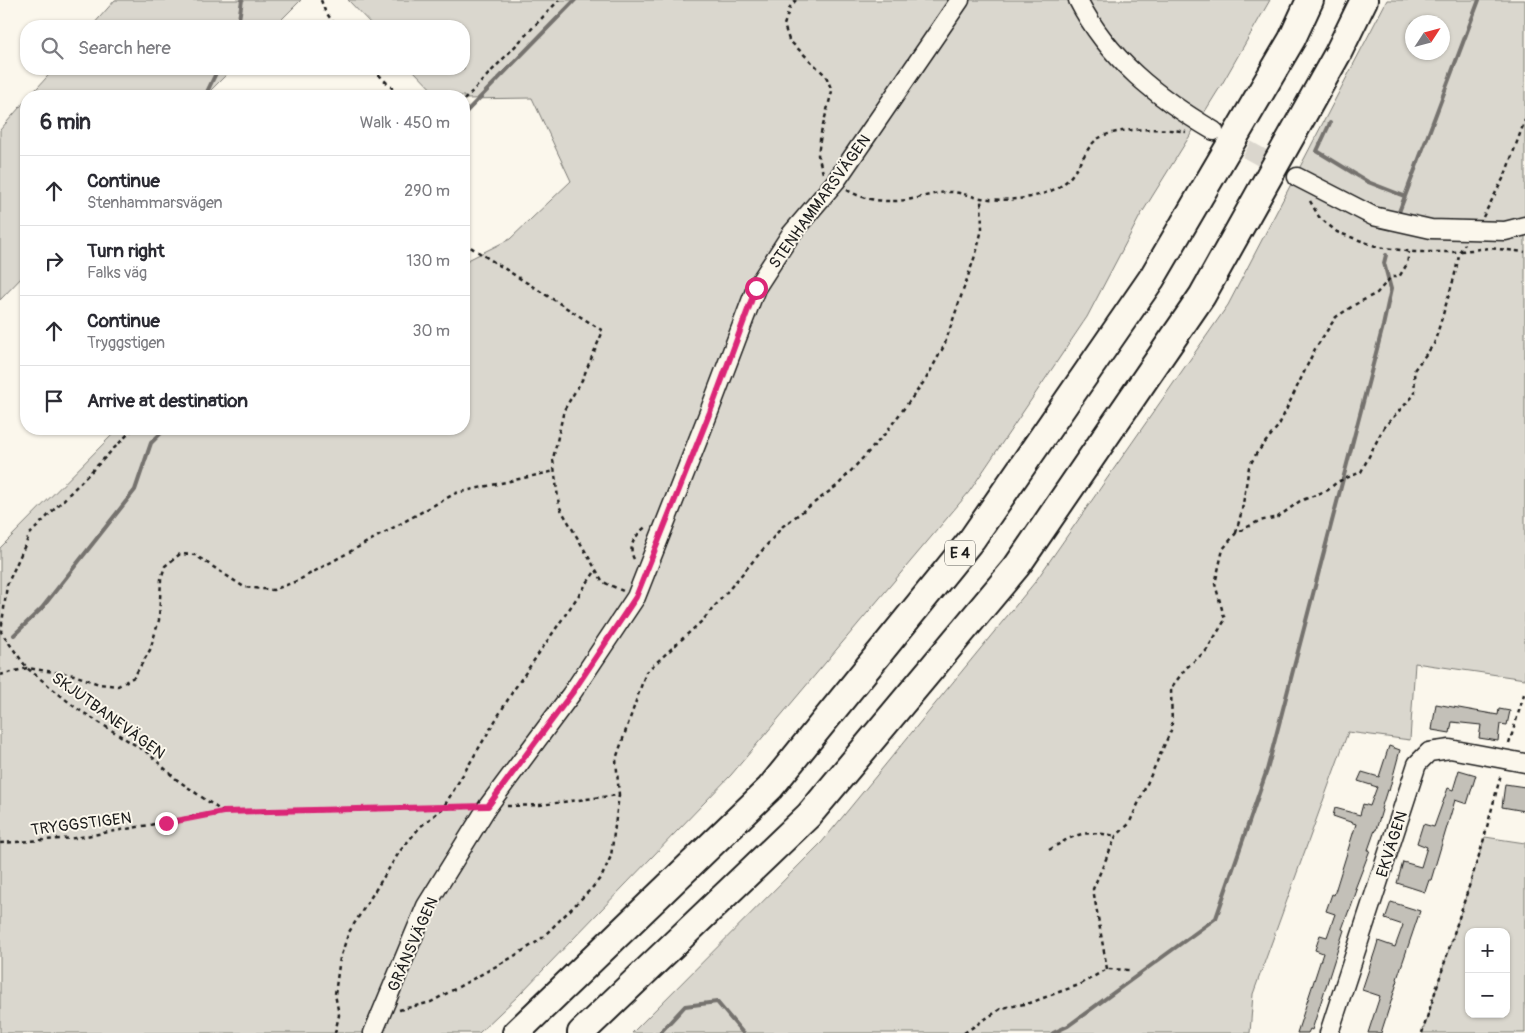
<!DOCTYPE html>
<meta charset="utf-8">
<style>
body{margin:0;font-family:Pangolin,sans-serif;background:#f7f7f7;color:#2b2b33}
.controls{position:absolute;right:15px;bottom:15px;display:grid;overflow:hidden;border-radius:10px;box-shadow:0 1px 4px #0004}
.controls button{width:45px;height:45px;display:grid;place-items:center;padding:0;border:0;border-bottom:1px solid #e1e1e2;background:#fff;color:#2b2b33;font:25px sans-serif}
.compass{position:absolute;left:1405px;top:15px;width:45px;height:45px;border-radius:50%;background:#fff;box-shadow:0 1px 4px #0004;rotate:54deg}
.stop{position:absolute;width:15px;height:15px;margin:-11px;border:4px solid #db2777;border-radius:50%;background:#fff}
.stop.end{background:#db2777;border-color:#fff;box-shadow:0 1px 5px #0008}
.list{margin:0;padding:0;list-style:none}
h2{display:flex;justify-content:space-between;align-items:center;height:65px;margin:0;padding:0 20px;font-size:21px}
h2 small{font-size:16px;font-weight:400;color:#7c7c81}
.list li{display:grid;grid-template-columns:32px 1fr auto;gap:15px;align-items:center;box-sizing:border-box;height:70px;padding:0 20px;border-top:1px solid #e1e1e2}
.list b{display:block;font-size:19px;white-space:nowrap}
.list p{margin:0;font-size:16px;white-space:nowrap;color:#7c7c81}
.list em{font-size:16px;font-style:normal;color:#7c7c81}
.icon{flex:none;width:28px;height:28px;fill:none;stroke:currentColor;stroke-width:2;stroke-linecap:round;stroke-linejoin:round}
.map{position:relative;flex:none;width:1525px;height:1033px;overflow:hidden}
.search{position:absolute;background:#fff;box-shadow:0 1px 4px #0004;left:20px;top:20px;width:450px;height:55px;display:flex;align-items:center;gap:12px;box-sizing:border-box;padding:0 18px;border-radius:20px;color:#7c7c81;font-size:19px}
.panel{position:absolute;background:#fff;box-shadow:0 1px 4px #0004;left:20px;top:90px;width:450px;height:345px;border-radius:20px}
.map>svg:first-child{display:block}
.green{fill:#dad7ce;stroke:#7b7a75;fill-rule:evenodd}
.lines{fill:none;stroke-linecap:round;stroke-linejoin:round}
.stream{stroke:#74726e;stroke-width:4}
.building{fill:#c3c0b8;stroke:#1c1c1c}
.minor-tunnel{stroke:#dad6cd;stroke-width:18;stroke-dasharray:18 9;stroke-linecap:butt}
.minor-casing{stroke:#1c1c1c;stroke-width:21}
.highway-casing{stroke:#1c1c1c;stroke-width:30}
.path{stroke:#1c1c1c;stroke-width:2.5;stroke-dasharray:4 4;stroke-linecap:butt}
.minor{stroke:#fbf7ec;stroke-width:18}
.highway{stroke:#fbf7ec;stroke-width:26}
.route{stroke:#db2777;stroke-width:6}
.labels{text-anchor:middle;stroke-width:4;stroke-linejoin:round;paint-order:stroke}
.shield{fill:#fbf7ec;stroke:#5f5e5a;stroke-width:1}
.shield-label{font-size:15px;font-weight:bold;fill:#1c1c1c}
.street-label{font-size:16px;fill:#1c1c1c;stroke:#fbf7ec}
</style>
<div class="map">
<svg width="1525" height="1033" viewBox="0 0 1525 1033">
<rect width="100%" height="100%" fill="#fbf7ec"/>
<filter id="ink" filterUnits="userSpaceOnUse"><feTurbulence type="fractalNoise" baseFrequency=".02" numOctaves="2"/><feDisplacementMap in="SourceGraphic" scale="10" xChannelSelector="R" yChannelSelector="G"/><feConvolveMatrix kernelMatrix="1 2 1 2 8 2 1 2 1" color-interpolation-filters="sRGB"/></filter>
<g filter="url(#ink)">
<g class="green">
<path d="M115,0H301L275,26H92Z"/>
<path d="M348,0H1270L1222,84L1140,216L1087,317L969,492L731,775L519,995L479,1033H0V548L118,429H464V262L510,239L571,181L532,98L464,99V96H438L412,69H464V26H373Z"/>
<path d="M1387,0H1525V679L1415,663L1410,740L1348,732L1253,994L1250,1033H632L822,842L1035,582L1228,305ZM1412,22H1442V52H1412Z"/>
<path d="M54,69H232L205,96H30Z"/>
<path d="M26,100V273L0,300V130Z"/>
<path d="M1485,837L1525,843V1033H1422ZM1469,932H1506V1014H1469Z"/>
</g>
<g class="lines">
<g class="stream">
<path d="M238,26L242,0"/>
<path d="M205,96L218,69"/>
<path d="M464,114L575,0"/>
<path d="M1330,123L1317,151L1368,182L1404,196"/>
<path d="M1399,212L1479,0"/>
<path d="M14,635L42,608L135,490L151,443L165,429"/>
<path d="M660,1033L685,1006L717,1002L743,1033"/>
<path d="M1053,1033L1068,1026L1216,918L1267,770L1383,326L1391,289L1384,263L1386,255"/>
</g>
</g>
<g class="building">
<path d="M1436,704L1498,715L1499,709L1510,711L1507,725L1500,724L1498,741L1479,738L1481,725L1452,722L1450,733L1432,730Z"/>
<path d="M1389,746L1400,750L1389,791L1387,790L1381,809L1382,810L1376,830H1375L1368,850H1370L1355,889L1357,890L1350,910H1349L1342,929L1344,930L1312,1030L1310,1029L1308,1033H1297L1323,953L1315,950L1320,935L1327,937L1335,914L1326,911L1332,894L1334,895L1356,824L1333,816L1335,808L1360,815L1363,804L1370,806L1377,787L1358,781L1362,772L1379,777Z"/>
<path d="M1459,770L1476,775L1467,804L1455,800L1431,880H1429L1425,892L1397,883L1403,862L1421,867L1427,847L1417,843L1423,824L1434,827L1448,788L1453,790Z"/>
<path d="M1505,784L1525,787V811L1502,807Z"/>
<path d="M1391,902L1420,911L1397,979L1398,980L1381,1033H1368L1380,996L1362,990L1375,951L1378,941L1395,947L1403,925L1385,919Z"/>
</g>
<g class="lines">
<path class="minor-tunnel" d="M1223,136L1297,177"/>
<defs>
<g id="minor">
<path d="M1078,0C1108,59 1158,98 1214,131"/>
<path d="M1297,177L1373,216L1431,229L1505,231L1525,226"/>
<path d="M373,1033L426,906L488,806L572,693L636,597L709,412L756,288L791,234L836,181L960,0"/>
<path d="M1329,1033L1417,764L1429,752L1450,749L1525,763"/>
</g>
<g id="highway">
<path d="M516,1033L770,788L972,539L1152,278L1292,39L1310,0"/>
<path d="M581,1033L809,815L1017,566L1202,296L1338,53L1364,0"/>
</g>
</defs>
<use href="#minor" class="minor-casing"/>
<use href="#highway" class="highway-casing"/>
<g class="path">
<path d="M321,0L325,11L336,26"/>
<path d="M796,0L790,7L784,25L789,40L826,76L832,91L821,133L818,155L823,173"/>
<path d="M373,69L400,96"/>
<path d="M464,100L559,0"/>
<path d="M847,190C863,200 887,203 906,200C921,198 936,192 951,192C961,192 971,197 981,198C1006,202 1037,199 1059,187C1073,178 1078,165 1087,151C1089,147 1095,140 1099,138C1117,127 1165,128 1186,132"/>
<path d="M1310,201L1319,217L1337,232L1378,247L1414,252H1453L1490,248L1525,252"/>
<path d="M1483,217L1505,175L1525,120"/>
<path d="M464,243L603,331L582,380L564,410L553,459L559,506L603,582L623,591"/>
<path d="M133,429L30,534L7,585L1,632L27,668L76,708L148,753L176,779L223,812"/>
<path d="M1236,533L1242,510L1249,467L1256,454L1279,425L1315,349L1336,317L1356,304L1377,293L1391,277H1399L1407,264L1409,252"/>
<path d="M634,559C627,546 636,534 647,526"/>
<path d="M0,675L27,668L74,675L99,684L118,686L134,677L150,650L159,620L161,579L165,566L180,554L195,555L244,587L273,590L297,581L456,493L555,471"/>
<path d="M1509,744L1525,691"/>
<path d="M507,806L540,805L619,795L616,759L646,672L703,620L783,526L838,485L884,435L926,379L944,346L977,250L982,229L981,198"/>
<path d="M0,843L75,838L223,812L471,807"/>
<path d="M1049,850C1077,833 1083,830 1116,836"/>
<path d="M1107,969L1093,889L1116,836L1129,824L1172,728L1171,688L1186,668L1206,651L1225,620L1215,584L1223,549L1236,533L1259,521L1278,517L1300,501L1328,490L1337,482L1361,472L1384,427L1415,394L1414,370L1434,344L1454,278L1460,251L1465,244"/>
<path d="M399,1010L431,1002L511,958L540,940L592,888L602,876L611,856L619,795"/>
<path d="M335,1033L339,1015L335,994L340,958L349,932L400,851L420,827L443,808L513,691L596,570"/>
<path d="M964,1033L1002,1008L1030,1003L1059,992L1079,985L1107,969L1129,970"/>
<path d="M1422,1033L1482,846L1501,774"/>
</g>
<use href="#minor" class="minor"/>
<use href="#highway" class="highway"/>
</g>
</g>
<g class="lines" filter="url(#ink)">
<path class="route" d="M166,823L223,812L488,806L572,693L636,597L710,412L756,288"/>
</g>
<g class="labels">
<rect class="shield" x="945" y="540.5" width="30" height="25" rx="4"/>
<g class="shield-label">
<text x="960" y="558">E 4</text>
</g>
<g class="street-label">
<text transform="translate(819 201) rotate(-54)" y="6">STENHAMMARSVÄGEN</text>
<text transform="translate(109 715) rotate(36)" y="6">SKJUTBANEVÄGEN</text>
<text transform="translate(81 823) rotate(-7)" y="6">TRYGGSTIGEN</text>
<text transform="translate(1391 844) rotate(-72)" y="6">EKVÄGEN</text>
<text transform="translate(412 944) rotate(-66)" y="6">GRÄNSVÄGEN</text>
</g>
</g>
</svg>
<div class="controls">
<button>+</button>
<button>−</button>
</div>
<svg class="compass" viewBox="-18 -18 36 36"><path d="M0-13l5 13h-10z" fill="#e53935"/><path d="M0 13l5-13h-10z" fill="#7c7c81"/></svg>
<div class="stop" style="left:756px;top:288px"></div>
<div class="stop end" style="left:166px;top:823px"></div>
<div class="search"><svg class="icon" aria-label="search" viewBox="0 0 24 24"><circle cx="10" cy="10" r="6"/><path d="M15 15l6 6"/></svg>Search here</div>
<section class="panel">
<h2>6 min<small>Walk · 450 m</small></h2>
<ul class="list">
<li><svg class="icon" aria-label="ahead" viewBox="0 0 24 24"><path d="M12 20V5M6 11l6-6 6 6"/></svg><div><b>Continue</b><p>Stenhammarsvägen</p></div><em>290 m</em></li>
<li><svg class="icon" aria-label="right" viewBox="0 0 24 24"><path d="M7 20v-9h11M14 6l5 5-5 5"/></svg><div><b>Turn right</b><p>Falks väg</p></div><em>130 m</em></li>
<li><svg class="icon" aria-label="ahead" viewBox="0 0 24 24"><path d="M12 20V5M6 11l6-6 6 6"/></svg><div><b>Continue</b><p>Tryggstigen</p></div><em>30 m</em></li>
<li><svg class="icon" aria-label="arrive" viewBox="0 0 24 24"><path d="M6 21V4h12l-3 4 3 4H6"/></svg><div><b>Arrive at destination</b></div></li>
</ul>
</section>
</div>
